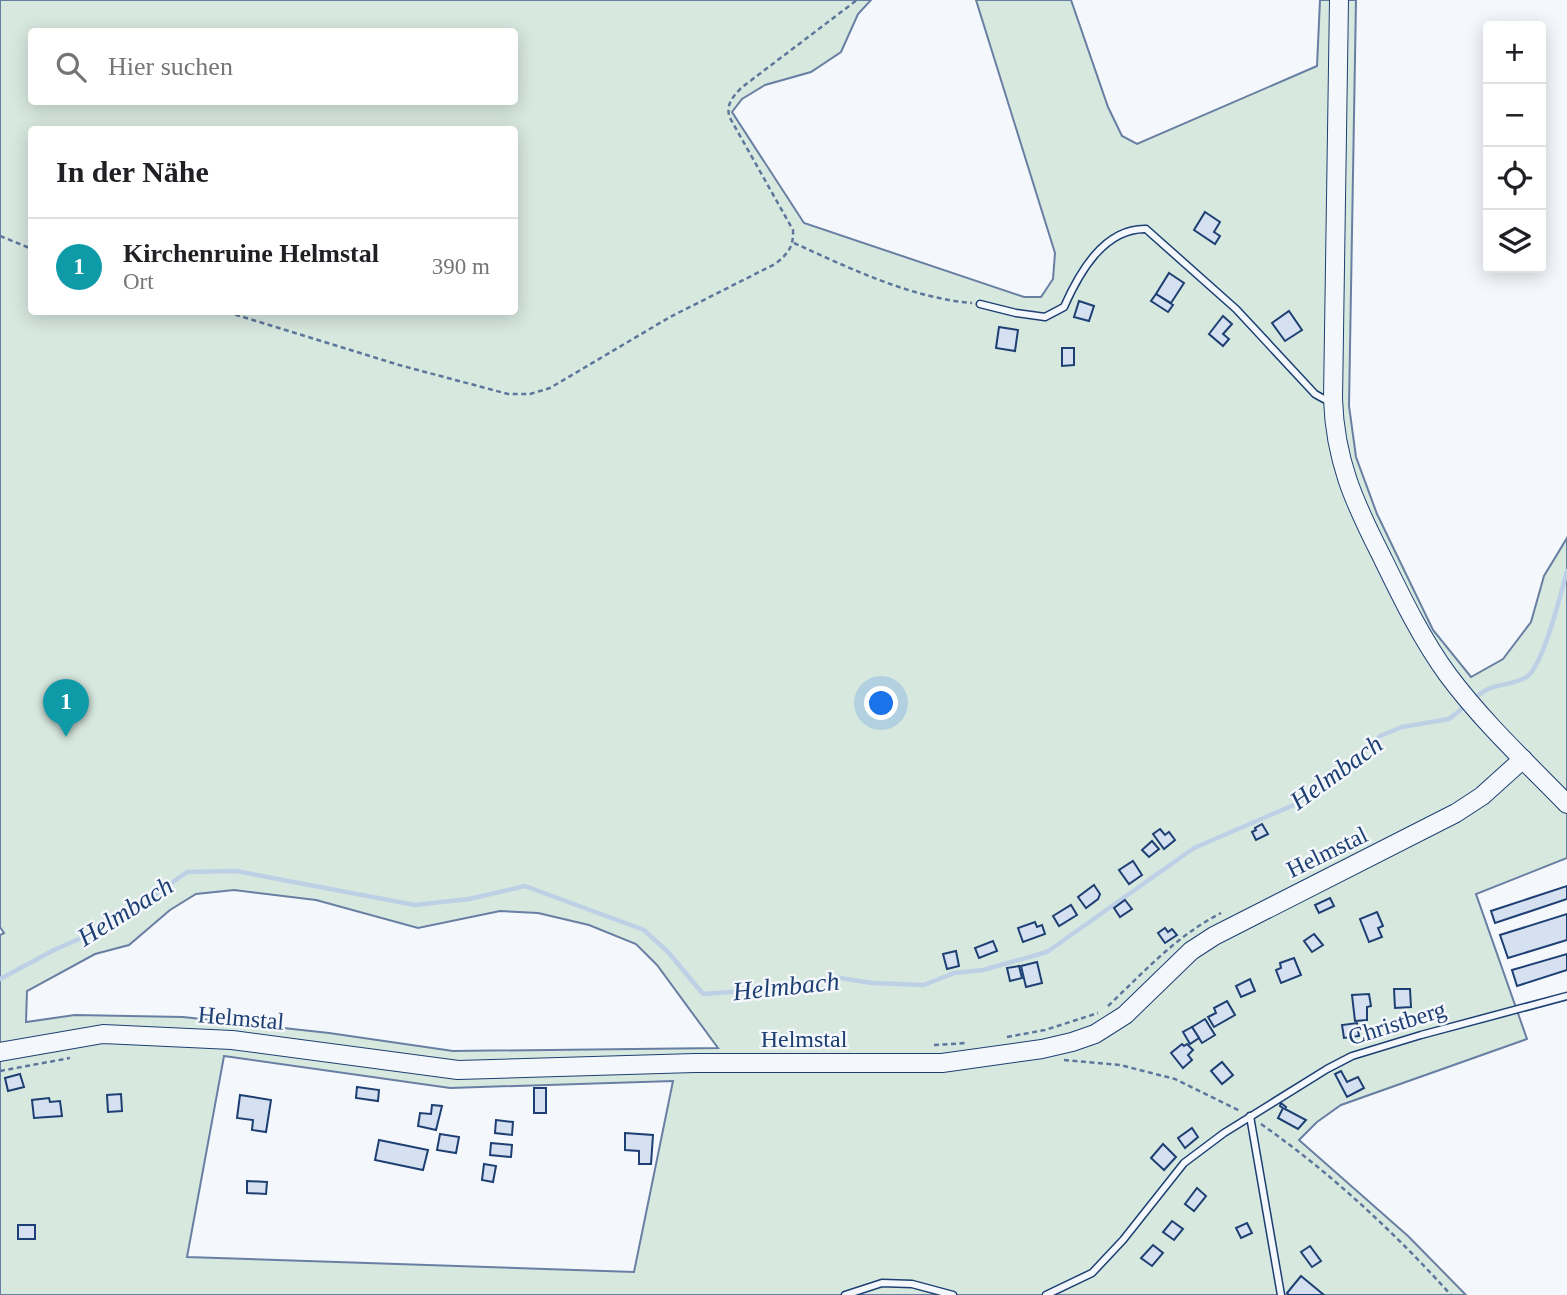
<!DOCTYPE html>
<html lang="de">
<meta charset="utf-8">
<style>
body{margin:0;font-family:"Times New Roman",serif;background:#f2f2f2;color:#202124}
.controls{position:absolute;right:21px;top:21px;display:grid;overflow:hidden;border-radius:7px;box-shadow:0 4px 18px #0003}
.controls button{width:63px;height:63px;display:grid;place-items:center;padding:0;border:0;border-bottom:2px solid #e0e0e0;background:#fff;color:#202124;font:35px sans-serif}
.you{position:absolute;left:882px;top:704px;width:24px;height:24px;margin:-18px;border:5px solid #fff;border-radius:50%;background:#1a73e8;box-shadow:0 0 0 10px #1a73e833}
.badge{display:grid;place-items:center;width:46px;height:46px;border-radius:50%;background:#b45309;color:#fff;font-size:23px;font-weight:700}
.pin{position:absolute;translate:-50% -58px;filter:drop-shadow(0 2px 4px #0008)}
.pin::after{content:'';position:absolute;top:37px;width:24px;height:21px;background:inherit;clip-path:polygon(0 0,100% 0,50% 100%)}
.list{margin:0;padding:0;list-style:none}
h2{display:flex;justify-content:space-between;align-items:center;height:91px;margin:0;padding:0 28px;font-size:30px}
h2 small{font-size:23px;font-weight:400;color:#757577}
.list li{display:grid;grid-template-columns:46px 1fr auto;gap:21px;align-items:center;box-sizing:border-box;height:98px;padding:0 28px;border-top:2px solid #e0e0e0}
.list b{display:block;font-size:26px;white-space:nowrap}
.list p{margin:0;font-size:23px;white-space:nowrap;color:#757577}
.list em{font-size:23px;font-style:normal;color:#757577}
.icon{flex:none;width:38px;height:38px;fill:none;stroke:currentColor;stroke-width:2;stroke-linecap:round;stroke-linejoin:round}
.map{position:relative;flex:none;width:1567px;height:1295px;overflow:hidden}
.search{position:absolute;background:#fff;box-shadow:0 4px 18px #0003;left:28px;top:28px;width:490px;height:77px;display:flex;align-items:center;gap:18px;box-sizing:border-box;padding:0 24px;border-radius:7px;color:#757577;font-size:26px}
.panel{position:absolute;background:#fff;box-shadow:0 4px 18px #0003;left:28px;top:126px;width:490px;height:189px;border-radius:7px}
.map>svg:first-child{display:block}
.green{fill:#d7e8df;stroke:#687fa3;stroke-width:2;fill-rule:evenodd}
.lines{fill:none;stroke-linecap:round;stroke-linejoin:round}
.stream{stroke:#bed0e5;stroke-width:4.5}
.building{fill:#d5e0f0;stroke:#1d3f73;stroke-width:2}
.service-casing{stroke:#1d3f73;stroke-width:9}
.secondary-casing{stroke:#1d3f73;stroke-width:20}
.path{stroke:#5e769c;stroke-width:2.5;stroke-dasharray:5 3.5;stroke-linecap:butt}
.service{stroke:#f4f7fb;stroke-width:6}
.secondary{stroke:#f4f7fb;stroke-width:18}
.labels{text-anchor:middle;stroke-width:5;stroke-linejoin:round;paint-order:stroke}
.street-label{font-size:24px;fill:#1d3f73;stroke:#f4f7fb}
.water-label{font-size:26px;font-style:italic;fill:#1d3f73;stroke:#f4f7fb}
</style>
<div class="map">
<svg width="1567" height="1295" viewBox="0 0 1567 1295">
<rect width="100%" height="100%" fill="#f4f7fb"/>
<path class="green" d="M0,0H871L858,14L841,52L811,72L765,85L742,99L732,112L804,223L1024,297H1041L1053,279L1055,253L976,0H1071L1108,107L1122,136L1137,144L1317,66L1320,0H1356L1349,406L1356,457L1377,514L1433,630L1471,677L1503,659L1531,622L1544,576L1567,538V858L1476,894L1527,1039L1341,1105L1317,1122L1299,1140L1408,1236L1466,1295H0V935L4,933L0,927ZM32,32H514V102H32ZM32,130H514V312H32ZM234,890L316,900L418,928L500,911L538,913L589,925L636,944L657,965L718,1048L453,1051L329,1033L183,1017L75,1015L26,1022L27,991L95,954L129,945L170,910L196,894ZM224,1056L450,1088L673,1081L634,1272L187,1257Z"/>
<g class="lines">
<g class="stream">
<path d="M1474,698C1496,681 1504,688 1525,678C1543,669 1561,592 1567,571"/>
<path d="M0,979L54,950L115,923L187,872L236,871L415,905L469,899L525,886L644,930L669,953L703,994L800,987L834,977L872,983L924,985L954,973L983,970L1047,952L1194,848L1296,804L1361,755L1380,736L1402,727L1449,719L1468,704"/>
</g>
</g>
<g class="building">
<path d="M1205,212L1220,222L1214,232L1220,236L1215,244L1194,230Z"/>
<path d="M1169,273L1184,283L1171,303L1156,294Z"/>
<path d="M1156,294L1173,305L1168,312L1151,301Z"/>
<path d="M1079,301L1094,306L1089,321L1074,317Z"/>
<path d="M1289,311L1302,330L1285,341L1272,323Z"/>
<path d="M1223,316L1232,324L1223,334L1229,339L1223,346L1209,334Z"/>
<path d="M999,327L1018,330L1015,351L996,348Z"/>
<path d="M1062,348H1074V365L1062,366Z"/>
<path d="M1262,824L1268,834L1256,840L1252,832L1256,830L1255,828Z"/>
<path d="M1160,829L1165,835L1169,832L1175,840L1164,849L1153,834Z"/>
<path d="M1152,841L1159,849L1149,857L1142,850Z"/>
<path d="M1133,861L1142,875L1129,884L1119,870Z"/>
<path d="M1094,885L1100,894L1098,899L1086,908L1078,897Z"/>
<path d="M1567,886V899L1495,923L1491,911Z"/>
<path d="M1330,898L1334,906L1319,913L1315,905Z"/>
<path d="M1125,900L1132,909L1120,917L1114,908Z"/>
<path d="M1071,905L1077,915L1059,926L1053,916Z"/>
<path d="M1377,912L1383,926L1378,928L1382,937L1369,942L1360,919Z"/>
<path d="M1567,914V940L1508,958L1500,935Z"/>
<path d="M1035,922L1037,927L1042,925L1045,934L1023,942L1018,928Z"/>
<path d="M1165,928L1168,932L1172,929L1177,935L1165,943L1158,933Z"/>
<path d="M1314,934L1323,945L1312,952L1304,941Z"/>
<path d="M993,941L997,951L979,958L975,948Z"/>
<path d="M956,951L959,966L947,969L943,954Z"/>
<path d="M1567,954V970L1517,986L1512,970Z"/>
<path d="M1294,958L1301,975L1281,983L1276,970L1281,968L1280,963Z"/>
<path d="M1037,962L1042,983L1026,987L1021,966Z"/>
<path d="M1019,966L1022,978L1010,981L1007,968Z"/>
<path d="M1250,979L1255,991L1241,997L1236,986Z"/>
<path d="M1394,989H1410L1411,1007L1395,1008Z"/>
<path d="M1369,994L1371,1006L1367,1007V1020L1355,1021L1352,995Z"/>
<path d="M1227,1001L1235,1015L1214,1027L1208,1017L1216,1013L1214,1008Z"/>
<path d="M1205,1019L1215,1035L1202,1043L1192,1027Z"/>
<path d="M1357,1023L1359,1036L1344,1038L1342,1025Z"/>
<path d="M1192,1027L1199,1038L1190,1044L1183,1032Z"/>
<path d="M1182,1044L1184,1046L1187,1044L1193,1050L1188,1055L1192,1060L1183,1068L1171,1053Z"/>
<path d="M1222,1062L1233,1075L1222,1084L1211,1071Z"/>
<path d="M1341,1071L1347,1082L1358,1077L1364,1088L1347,1097L1335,1074Z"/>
<path d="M20,1074L24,1087L8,1091L5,1078Z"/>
<path d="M357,1087L379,1090L378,1101L356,1098Z"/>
<rect x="534" y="1088" width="12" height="25"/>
<path d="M121,1094L122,1111L108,1112L107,1095Z"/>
<path d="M240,1095L271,1100L266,1132L252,1130L253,1120L237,1118Z"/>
<path d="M49,1098L50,1102L60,1101L62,1116L34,1118L32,1100Z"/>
<path d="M1281,1103L1286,1107L1285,1109L1306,1120L1298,1129L1278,1118L1283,1108L1280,1106Z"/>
<path d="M432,1105L442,1106L436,1130L418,1126L420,1113L431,1114Z"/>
<path d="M496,1120L513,1122L512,1135L495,1133Z"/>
<path d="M1192,1128L1198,1137L1185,1148L1178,1138Z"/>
<path d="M625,1133L653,1135L651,1164H639V1151L625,1150Z"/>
<path d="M440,1134L459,1137L456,1153L437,1150Z"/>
<path d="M379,1140L428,1150L423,1170L375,1160Z"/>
<path d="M491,1143L512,1145L511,1157L490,1155Z"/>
<path d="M1163,1144L1176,1157L1164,1170L1151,1158Z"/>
<path d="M484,1164L496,1166L493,1182L482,1180Z"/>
<path d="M247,1181L267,1182L266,1194L247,1193Z"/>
<path d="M1197,1188L1206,1196L1194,1211L1185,1204Z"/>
<path d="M1172,1221L1183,1229L1174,1240L1163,1232Z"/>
<path d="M1247,1223L1252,1233L1241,1238L1236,1228Z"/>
<rect x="18" y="1225" width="17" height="14"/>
<path d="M1153,1245L1163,1253L1152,1266L1141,1258Z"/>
<path d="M1310,1246L1321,1261L1312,1267L1301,1252Z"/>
<path d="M1301,1276L1324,1295H1289L1287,1293Z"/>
</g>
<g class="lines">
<defs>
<g id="service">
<path d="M980,304L1016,313L1045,317L1064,307C1079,273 1104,228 1146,229L1236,309L1315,394L1324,399H1332"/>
<path d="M1250,1116L1281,1295"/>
<path d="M845,1295L882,1283L912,1284L953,1295"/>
<path d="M1046,1295L1092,1273L1123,1240L1184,1163L1224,1133L1327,1069L1352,1056L1421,1035L1567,996"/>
</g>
<g id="secondary">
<path d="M1339,0L1333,399C1335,460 1354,502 1381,555C1401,596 1421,638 1448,675C1483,722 1527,763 1567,804"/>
<path d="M0,1052L103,1034L232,1040L458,1070L695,1063H942L1042,1049L1072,1042L1095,1034L1125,1015L1191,951L1214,936L1456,813L1482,796L1523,759"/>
</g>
</defs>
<use href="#service" class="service-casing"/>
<use href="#secondary" class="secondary-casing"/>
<g class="path">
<path d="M0,236L32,249"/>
<path d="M794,243C849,268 911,298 972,303"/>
<path d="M227,312L399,365L508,394H530L550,388L670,317L775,264C788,254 794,246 793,230L730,118C725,105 733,97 741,88L857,0"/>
<path d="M1108,1006C1144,972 1176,936 1221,913"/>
<path d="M1007,1037L1045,1030L1098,1013"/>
<path d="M934,1045L966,1043"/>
<path d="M1064,1060L1120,1065L1175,1079L1240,1111"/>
<path d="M0,1071L70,1058"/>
<path d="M1261,1124C1331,1173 1394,1232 1451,1295"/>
</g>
<use href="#service" class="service"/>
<use href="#secondary" class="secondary"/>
</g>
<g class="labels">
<g class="street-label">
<text transform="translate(1327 852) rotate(-26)" y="8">Helmstal</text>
<text transform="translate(241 1018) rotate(5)" y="8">Helmstal</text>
<text transform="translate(1397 1023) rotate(-17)" y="8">Christberg</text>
<text x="804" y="1047">Helmstal</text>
</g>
<g class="water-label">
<text transform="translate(1336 772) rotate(-36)" y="9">Helmbach</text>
<text transform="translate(125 911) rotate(-32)" y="9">Helmbach</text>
<text transform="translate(786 986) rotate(-6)" y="9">Helmbach</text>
</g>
</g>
</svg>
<div class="controls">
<button>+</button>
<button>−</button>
<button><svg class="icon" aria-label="locate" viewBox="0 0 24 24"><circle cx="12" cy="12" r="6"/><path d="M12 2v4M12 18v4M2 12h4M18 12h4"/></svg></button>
<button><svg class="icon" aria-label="layers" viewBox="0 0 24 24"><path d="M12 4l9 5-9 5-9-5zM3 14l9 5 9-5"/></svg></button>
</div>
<div class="you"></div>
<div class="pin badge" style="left:66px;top:737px;background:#0f9aa8">1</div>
<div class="search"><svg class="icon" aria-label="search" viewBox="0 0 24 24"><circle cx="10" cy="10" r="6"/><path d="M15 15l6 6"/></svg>Hier suchen</div>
<section class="panel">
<h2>In der Nähe<small></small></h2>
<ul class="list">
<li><span class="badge" style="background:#0f9aa8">1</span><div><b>Kirchenruine Helmstal</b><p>Ort</p></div><em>390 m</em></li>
</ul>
</section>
</div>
